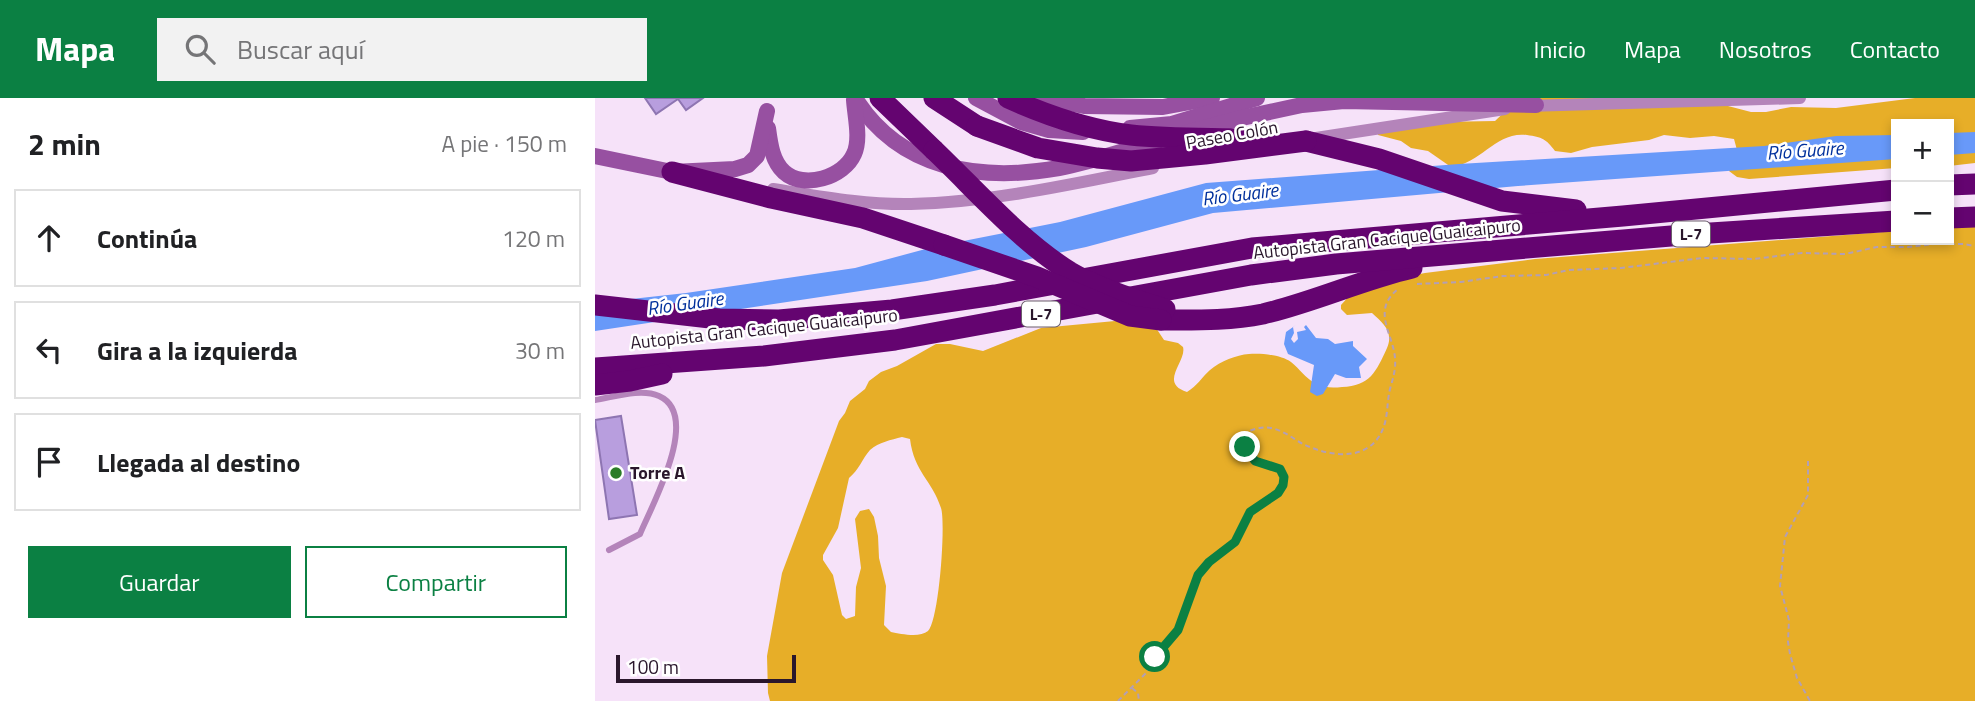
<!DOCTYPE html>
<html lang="es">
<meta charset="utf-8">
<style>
body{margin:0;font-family:"Titillium Web",sans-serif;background:#f2f2f2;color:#202124}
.controls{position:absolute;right:21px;top:21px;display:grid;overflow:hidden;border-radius:0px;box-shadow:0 4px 10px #0003}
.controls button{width:63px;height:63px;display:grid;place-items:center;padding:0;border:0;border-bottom:2px solid #e0e0e0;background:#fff;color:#202124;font:35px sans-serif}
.scale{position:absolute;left:21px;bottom:18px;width:180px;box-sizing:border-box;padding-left:7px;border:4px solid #2a172c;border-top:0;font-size:19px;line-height:24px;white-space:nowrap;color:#2a172c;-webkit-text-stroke:5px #fff;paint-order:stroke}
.stop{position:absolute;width:21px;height:21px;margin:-16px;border:5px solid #0b8043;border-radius:50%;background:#fff}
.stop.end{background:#0b8043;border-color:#fff;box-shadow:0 2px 7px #0008}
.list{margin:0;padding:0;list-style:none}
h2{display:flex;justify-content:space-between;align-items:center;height:91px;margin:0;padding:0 28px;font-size:30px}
h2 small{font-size:23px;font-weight:400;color:#757577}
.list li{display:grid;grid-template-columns:46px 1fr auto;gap:21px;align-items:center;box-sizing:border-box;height:98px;margin:0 14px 14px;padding:0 14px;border:2px solid #e0e0e0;border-radius:0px}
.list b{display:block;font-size:26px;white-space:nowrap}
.list em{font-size:23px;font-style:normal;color:#757577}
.actions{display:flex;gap:14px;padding:21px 28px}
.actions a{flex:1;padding:16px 0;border:2px solid #0b8043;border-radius:0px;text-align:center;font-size:24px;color:#0b8043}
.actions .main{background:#0b8043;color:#fff}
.icon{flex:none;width:38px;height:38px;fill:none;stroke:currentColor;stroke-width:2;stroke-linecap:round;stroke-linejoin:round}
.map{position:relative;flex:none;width:1380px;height:603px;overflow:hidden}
header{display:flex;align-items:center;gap:42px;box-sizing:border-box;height:98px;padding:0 35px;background:#0b8043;color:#fff}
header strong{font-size:33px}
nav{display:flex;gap:38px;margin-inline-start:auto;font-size:24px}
.search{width:490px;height:63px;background:#f2f2f2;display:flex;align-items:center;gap:18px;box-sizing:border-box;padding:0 24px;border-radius:0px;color:#757577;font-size:26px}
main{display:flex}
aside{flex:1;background:#fff}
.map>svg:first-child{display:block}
.forest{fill:#e7ae28;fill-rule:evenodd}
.water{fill:#6899f9}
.building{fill:#b89ede;stroke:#8e75b2;stroke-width:2}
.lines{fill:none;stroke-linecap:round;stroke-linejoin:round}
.path{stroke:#b39fb5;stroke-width:2;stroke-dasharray:5 3.5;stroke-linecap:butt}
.lane{stroke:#b484ba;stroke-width:6}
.street{stroke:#b484ba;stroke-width:12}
.secondary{stroke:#9750a1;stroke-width:16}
.highway{stroke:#640470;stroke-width:21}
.highway-bridge{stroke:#640470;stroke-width:21}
.route{stroke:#0b8043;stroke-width:9}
.poi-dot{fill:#2a7c27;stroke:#fff;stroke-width:2.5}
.labels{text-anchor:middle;stroke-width:5;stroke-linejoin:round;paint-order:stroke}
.shield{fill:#fff;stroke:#6a5d6b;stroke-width:2}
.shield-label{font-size:16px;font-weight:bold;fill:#2a172c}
.street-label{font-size:18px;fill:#2a172c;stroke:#fff}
.poi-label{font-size:18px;font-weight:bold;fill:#2a172c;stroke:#fff;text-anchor:start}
.water-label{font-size:19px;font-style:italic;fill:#00309c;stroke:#fff}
</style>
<header>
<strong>Mapa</strong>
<div class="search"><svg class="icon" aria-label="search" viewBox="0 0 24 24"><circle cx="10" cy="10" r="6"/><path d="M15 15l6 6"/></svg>Buscar aquí</div>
<nav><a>Inicio</a><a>Mapa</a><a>Nosotros</a><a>Contacto</a></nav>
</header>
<main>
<aside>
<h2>2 min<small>A pie · 150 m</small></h2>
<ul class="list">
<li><svg class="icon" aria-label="ahead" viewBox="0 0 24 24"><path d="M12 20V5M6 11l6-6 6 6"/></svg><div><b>Continúa</b></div><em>120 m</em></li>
<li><svg class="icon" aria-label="left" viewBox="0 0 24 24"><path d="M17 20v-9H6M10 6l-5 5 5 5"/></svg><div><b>Gira a la izquierda</b></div><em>30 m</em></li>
<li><svg class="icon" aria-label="arrive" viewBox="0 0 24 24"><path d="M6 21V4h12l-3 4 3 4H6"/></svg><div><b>Llegada al destino</b></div></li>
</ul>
<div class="actions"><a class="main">Guardar</a><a>Compartir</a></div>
</aside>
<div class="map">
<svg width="1380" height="603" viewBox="0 0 1380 603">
<rect width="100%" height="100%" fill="#f6e2f9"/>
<g class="forest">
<path d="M924,0H1130L1133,8L1156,14H1171L1196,9L1241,10L1320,0H1380V65L1354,68V26H1301V70L1154,81L1142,79L1134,73L1135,65L1142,52L1139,41L1119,38L1095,40L1069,37L1054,42L997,49L976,55L960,53C951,41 947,39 932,37C901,33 887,65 856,69L833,53L816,50L806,43L783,37L782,33L843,24L900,23Z"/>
<path d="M1380,127V603H175L173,595L172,558L187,475L244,323L250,315L255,303L270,291L274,283L286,274L302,268L341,246H355L388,253L446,230L520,223L548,224L561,230L569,242L583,245L588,249C592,263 563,285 592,294C602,288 607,279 615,272C626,263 641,257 654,256C667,255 686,257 696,264C705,271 710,280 720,285C729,290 737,290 747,289C775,288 781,274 792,250C799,234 788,225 777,215L752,217L746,211V207L755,197L783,184L830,175L940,161L1301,133V142H1354V129ZM307,339L315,341C319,374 337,382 346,410C351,425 344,523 333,533C325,540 306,536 296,534L289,527L291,488L284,460L283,438L279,419L274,411L265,413L260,421L266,470L261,489L260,518L251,521L247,517L238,477L228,462V457L243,430L254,380C264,372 267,361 275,352C284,344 296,342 307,339Z"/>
</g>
<g class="water">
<path d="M1380,34V55L1354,57V35Z"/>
<path d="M1301,37V61L923,88L618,115L491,149L332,183L0,233V205L91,195L260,170L338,149L465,124L611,85L864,66L1169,48L1241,38Z"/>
<path d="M701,227L698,229L699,235L696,241L699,245L703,241L702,234L711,232L709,229L711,227L721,240L733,241L740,246L758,243V248L772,261L764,269L766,280H751L740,276L728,296L722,298L715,294L719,267L693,256L689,246L691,234Z"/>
</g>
<g class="building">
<path d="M50,0H108L91,12L83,1L61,16Z"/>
<path d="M26,318L42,417L14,421L0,322Z"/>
</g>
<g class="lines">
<g class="path">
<path d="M822,186L866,184L908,178L951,177L974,172L1026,170L1107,160L1159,161L1207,155L1250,156L1282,149H1313L1339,146H1368L1380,148"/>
<path d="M1213,363V397L1190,439L1185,488L1194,522L1193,544L1195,556L1202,580L1215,603"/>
<path d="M537,590L543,595L544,603"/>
<path d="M523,603L552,574L565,551L583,532L603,477L614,464L640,445L655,414L683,395L688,388L689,379L685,371C666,362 641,362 654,333C662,330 671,328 680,331C690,334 699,341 708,346C737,360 777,364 789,328C793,316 792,303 795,291C798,280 801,272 800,260C798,235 776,213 803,191"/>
</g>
<path class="lane" d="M0,302C19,299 46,290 64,298C107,317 57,407 45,436L14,452"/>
<g class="street">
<path d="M932,8L1205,0"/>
<path d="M721,40L910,11"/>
<path d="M178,91C223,98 270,107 316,106C397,104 478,86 558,70"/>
</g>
<g class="secondary">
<path d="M260,0C305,72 385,84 464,70C497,64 530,52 563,43"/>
<path d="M381,0L426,24L454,32L488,34"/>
<path d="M448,0L489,8L568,9L617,0"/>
<path d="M173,30C175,45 177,63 189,74C209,92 249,79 259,56C266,41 260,18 259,2"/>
<path d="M535,30L577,26L662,0"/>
<path d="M591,35L642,21L707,7L749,3L941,7"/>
<path d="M0,58L77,74L140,71L153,67L162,58L172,13"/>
</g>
<g class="highway">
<path d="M285,0L339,52"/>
<path d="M339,0L382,28"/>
<path d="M711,43L784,61L907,103L981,112"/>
<path d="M77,74L176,100L268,120L349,147"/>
<path d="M1354,87L1380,86"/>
<path d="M1354,120L1380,119"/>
<path d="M0,207L124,221L184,222L297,212L400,197L657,150L1028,118L1301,92"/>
<path d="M566,222C600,222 634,223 668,216C719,204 766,182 817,170"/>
<path d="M0,270L169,258L300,242L656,177L741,166L1100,136L1301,123"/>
<path d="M0,287L35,283L67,276"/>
</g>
<g class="highway-bridge">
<path d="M413,0C451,17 494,32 536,37C573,41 612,40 649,41"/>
<path d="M382,28L443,50L502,60L536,63L610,56L711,43"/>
<path d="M339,52C382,93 424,142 475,174C502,190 540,202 570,211"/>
<path d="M349,147L442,179L535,218L566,222"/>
</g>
</g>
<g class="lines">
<path class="route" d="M560,559L583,532L603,477L614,464L640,444L655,414L683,395L688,387L689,379L685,371L660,363L650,349"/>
</g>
<circle class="poi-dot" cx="21" cy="375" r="7"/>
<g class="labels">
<g class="shield">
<rect x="1077" y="123.5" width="38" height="25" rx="5"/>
<rect x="427" y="203.5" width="38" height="25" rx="5"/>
</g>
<g class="shield-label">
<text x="1096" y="142">L-7</text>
<text x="446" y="222">L-7</text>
</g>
<g class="street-label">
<text transform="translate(637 37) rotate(-10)" y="6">Paseo Colón</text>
<text transform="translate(792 141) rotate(-6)" y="6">Autopista Gran Cacique Guaicaipuro</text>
<text transform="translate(169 231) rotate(-6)" y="6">Autopista Gran Cacique Guaicaipuro</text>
</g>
<g class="poi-label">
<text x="35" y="381">Torre A</text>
</g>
<g class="water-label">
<text transform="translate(1210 52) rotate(-4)" y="7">Río Guaire</text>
<text transform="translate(645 96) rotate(-7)" y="7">Río Guaire</text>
<text transform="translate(90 205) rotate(-8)" y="7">Río Guaire</text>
</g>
</g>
</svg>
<div class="controls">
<button>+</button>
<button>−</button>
</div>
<div class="scale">100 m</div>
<div class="stop" style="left:560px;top:559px"></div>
<div class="stop end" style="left:650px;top:349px"></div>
</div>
</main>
